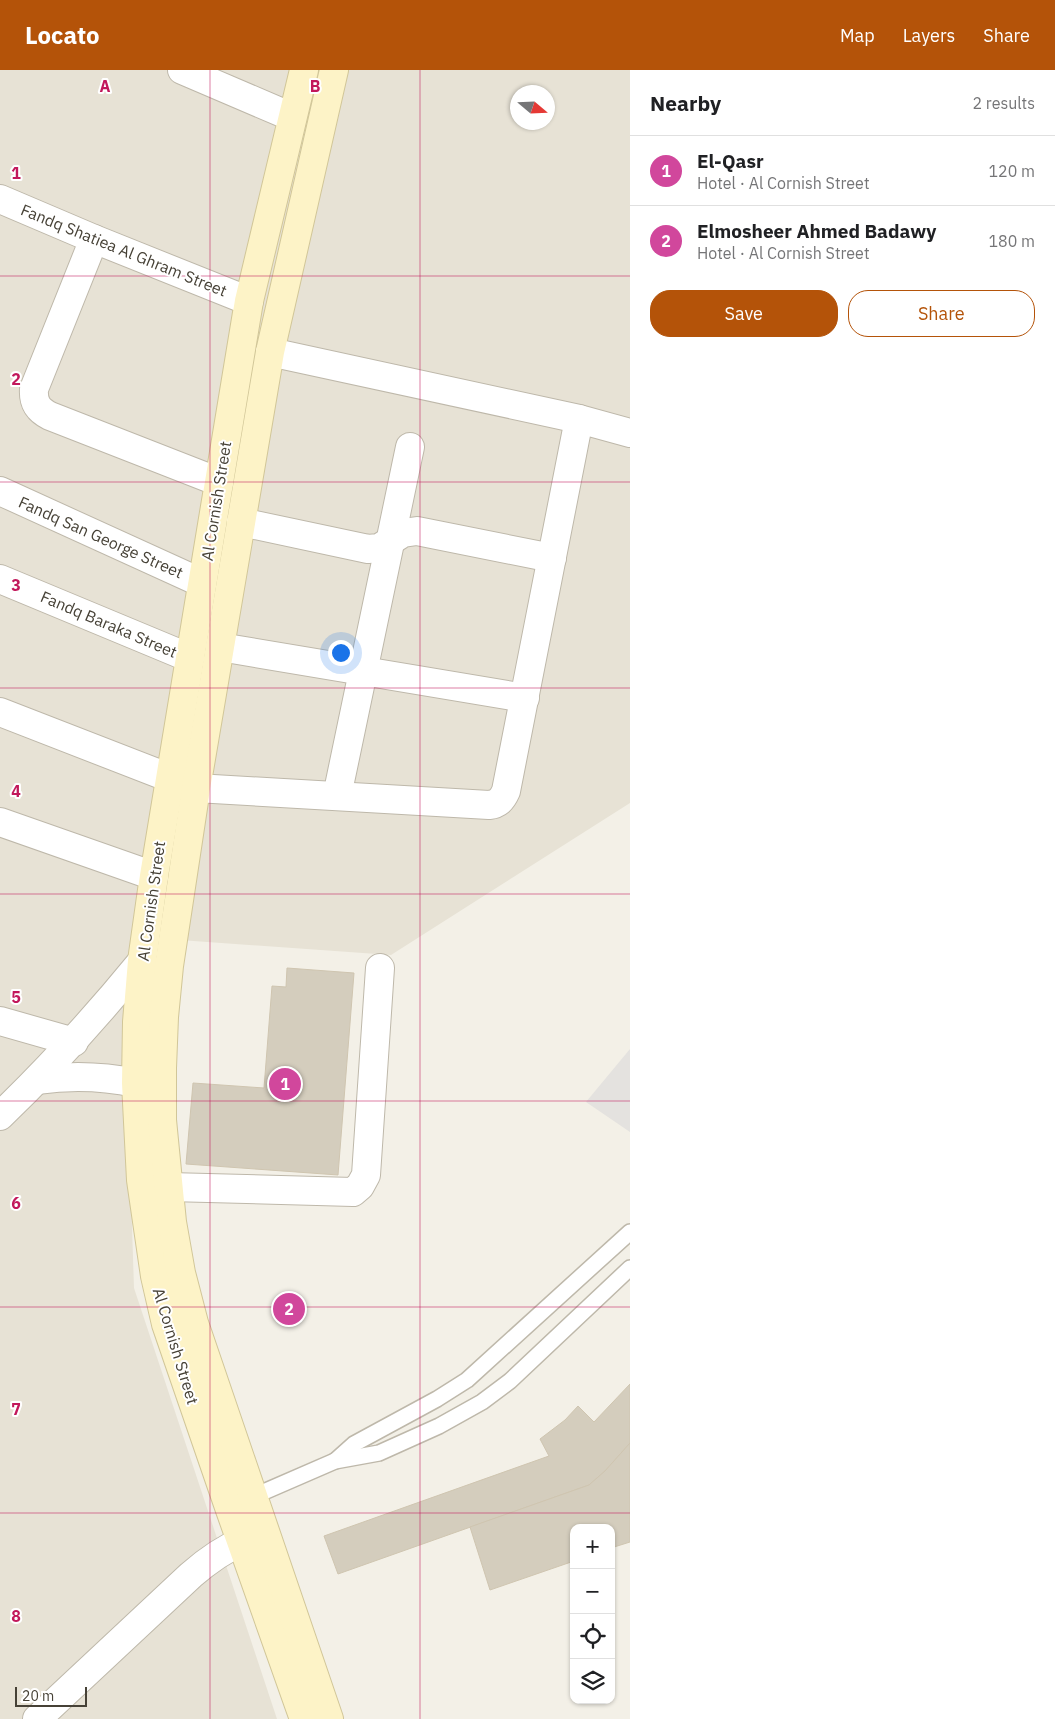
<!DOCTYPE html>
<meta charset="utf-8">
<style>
body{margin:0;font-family:"IBM Plex Sans",sans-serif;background:#f2f2f2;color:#202124}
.controls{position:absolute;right:15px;bottom:15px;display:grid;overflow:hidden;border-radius:10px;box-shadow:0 1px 4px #0004}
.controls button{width:45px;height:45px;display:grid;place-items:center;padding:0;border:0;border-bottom:1px solid #e0e0e0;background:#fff;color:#202124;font:25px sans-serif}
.compass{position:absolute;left:510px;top:15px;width:45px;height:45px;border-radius:50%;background:#fff;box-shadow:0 1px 4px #0004;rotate:109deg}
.scale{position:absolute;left:15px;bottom:12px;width:72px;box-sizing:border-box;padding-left:5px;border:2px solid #464136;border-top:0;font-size:14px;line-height:18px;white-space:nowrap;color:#464136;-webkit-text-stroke:4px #fff;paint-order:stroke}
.you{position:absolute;left:340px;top:582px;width:18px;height:18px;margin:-12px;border:4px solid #fff;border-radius:50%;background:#1a73e8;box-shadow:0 0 0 8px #1a73e833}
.badge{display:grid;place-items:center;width:32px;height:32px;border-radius:50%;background:#b45309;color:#fff;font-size:16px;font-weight:700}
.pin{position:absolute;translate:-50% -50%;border:2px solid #fff;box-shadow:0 1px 5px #0006}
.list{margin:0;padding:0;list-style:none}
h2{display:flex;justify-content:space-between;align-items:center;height:65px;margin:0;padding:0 20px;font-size:21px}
h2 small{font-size:16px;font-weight:400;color:#757577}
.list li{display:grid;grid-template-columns:32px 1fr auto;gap:15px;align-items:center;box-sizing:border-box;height:70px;padding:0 20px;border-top:1px solid #e0e0e0}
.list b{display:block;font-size:19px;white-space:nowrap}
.list p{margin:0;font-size:16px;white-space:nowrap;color:#757577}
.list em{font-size:16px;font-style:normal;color:#757577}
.actions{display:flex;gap:10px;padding:15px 20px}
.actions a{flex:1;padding:11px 0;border:1px solid #b45309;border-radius:20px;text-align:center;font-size:18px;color:#b45309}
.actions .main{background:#b45309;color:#fff}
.icon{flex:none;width:28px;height:28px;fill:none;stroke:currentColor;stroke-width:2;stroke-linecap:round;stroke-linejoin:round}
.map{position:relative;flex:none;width:630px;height:1649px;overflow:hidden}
header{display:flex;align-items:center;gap:30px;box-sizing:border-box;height:70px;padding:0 25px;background:#b45309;color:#fff}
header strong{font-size:24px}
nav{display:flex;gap:28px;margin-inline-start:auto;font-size:18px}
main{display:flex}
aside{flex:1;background:#fff}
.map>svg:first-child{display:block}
.residential{fill:#e7e2d5;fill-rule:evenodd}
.parking{fill:#e4e2df}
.building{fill:#d4cdbd;stroke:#cfc5b0}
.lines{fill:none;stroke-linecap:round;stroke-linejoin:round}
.lane-casing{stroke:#beb8aa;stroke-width:18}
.street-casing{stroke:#beb8aa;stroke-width:30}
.secondary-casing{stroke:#d1c698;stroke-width:30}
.lane{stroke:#fff;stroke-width:15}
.street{stroke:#fff;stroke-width:28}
.secondary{stroke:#fdf3c7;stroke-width:28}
.grid{fill:none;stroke:#c2185b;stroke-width:1;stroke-opacity:0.55}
.labels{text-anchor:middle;stroke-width:4;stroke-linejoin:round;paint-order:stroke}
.street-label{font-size:16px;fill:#464136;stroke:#fff}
.grid-label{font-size:16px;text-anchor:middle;font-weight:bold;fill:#c2185b;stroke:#fff;stroke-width:4;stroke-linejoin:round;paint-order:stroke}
</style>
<header>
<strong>Locato</strong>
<nav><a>Map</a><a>Layers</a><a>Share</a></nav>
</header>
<main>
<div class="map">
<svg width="630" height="1649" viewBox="0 0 630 1649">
<rect width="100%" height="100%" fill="#f3f0e7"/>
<path class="residential" d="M0,0H630V733L391,885L138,867L128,1032L134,1218L277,1649H0ZM518,22H548V52H518Z"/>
<path class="parking" d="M630,979V1062L586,1032Z"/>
<g class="building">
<path d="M287,898L354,903L338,1105L186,1094L193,1013L264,1018L272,916L286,917Z"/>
<path d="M630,1314V1373L605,1401L589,1415L338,1504L324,1466L549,1386L540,1369L565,1350L578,1336L594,1352Z"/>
<path d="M630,1373V1472L611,1478V1458H574V1491L490,1520L470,1457L589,1415L605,1401Z"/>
</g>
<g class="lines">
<defs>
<g id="lane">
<path d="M335,1391L354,1374L437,1329L467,1310L630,1162"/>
<path d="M252,1427L335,1391L379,1383L439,1356L482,1332L510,1311L630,1198"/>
</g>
<g id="street">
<path d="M182,0L292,47"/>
<path d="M0,129L94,169L249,231"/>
<path d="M94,169L34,319C33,333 38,340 50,346L219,412"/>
<path d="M270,282L579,349L630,363"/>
<path d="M0,421L202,513"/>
<path d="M241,452L368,479L379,478L403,463L417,461L552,488"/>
<path d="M0,509L190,588"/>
<path d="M220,577L525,628"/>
<path d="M0,642L170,708"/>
<path d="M196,718L489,735C498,734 502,730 506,721L579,349"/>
<path d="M337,726L410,377"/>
<path d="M0,752L154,806"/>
<path d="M0,951L74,972"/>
<path d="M38,1010C71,1005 102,1006 136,1013"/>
<path d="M0,1046C52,996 97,946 142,891"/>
<path d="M169,1117L353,1122L360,1116L366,1105L380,898"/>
<path d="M37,1649L191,1505C206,1492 222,1480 241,1472"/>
</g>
<g id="secondary">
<path d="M304,0L249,231L154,806L142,891L137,952L136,1013L141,1110L155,1206L166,1254L229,1437L304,1649"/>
<path d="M329,1649L194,1253L181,1203L172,1152L162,1050V998L164,947L169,896L196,718L270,282L334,0"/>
</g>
</defs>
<use href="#lane" class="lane-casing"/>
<use href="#street" class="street-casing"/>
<use href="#secondary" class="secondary-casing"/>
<use href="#lane" class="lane"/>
<use href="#street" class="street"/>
<use href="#secondary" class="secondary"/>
</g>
<path class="grid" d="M210,0V1649M420,0V1649M0,206H630M0,412H630M0,618H630M0,824H630M0,1031H630M0,1237H630M0,1443H630"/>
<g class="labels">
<g class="street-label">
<text transform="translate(124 180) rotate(22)" y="6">Fandq Shatiea Al Ghram Street</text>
<text transform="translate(216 431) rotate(-81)" y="6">Al Cornish Street</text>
<text transform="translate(101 467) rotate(24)" y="6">Fandq San George Street</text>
<text transform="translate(109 554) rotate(23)" y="6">Fandq Baraka Street</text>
<text transform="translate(151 831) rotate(-82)" y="6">Al Cornish Street</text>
<text transform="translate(176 1276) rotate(73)" y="6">Al Cornish Street</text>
</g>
</g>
<g class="grid-label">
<text x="105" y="22">A</text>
<text x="315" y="22">B</text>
<text x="16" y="109">1</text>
<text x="16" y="315">2</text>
<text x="16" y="521">3</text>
<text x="16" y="727">4</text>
<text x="16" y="933">5</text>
<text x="16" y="1139">6</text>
<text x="16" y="1345">7</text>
<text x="16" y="1552">8</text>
</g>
</svg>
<div class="controls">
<button>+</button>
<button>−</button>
<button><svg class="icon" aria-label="locate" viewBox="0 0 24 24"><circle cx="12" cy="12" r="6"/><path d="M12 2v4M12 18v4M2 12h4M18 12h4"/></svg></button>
<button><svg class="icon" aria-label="layers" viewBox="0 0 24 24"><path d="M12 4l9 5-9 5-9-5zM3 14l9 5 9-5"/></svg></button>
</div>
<svg class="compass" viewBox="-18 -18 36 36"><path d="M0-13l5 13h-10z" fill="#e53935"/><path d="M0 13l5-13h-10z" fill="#757577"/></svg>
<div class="scale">20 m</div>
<div class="you"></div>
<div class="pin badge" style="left:285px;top:1014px;background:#d1479c">1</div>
<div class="pin badge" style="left:289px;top:1239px;background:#d1479c">2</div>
</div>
<aside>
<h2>Nearby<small>2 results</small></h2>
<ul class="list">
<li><span class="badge" style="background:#d1479c">1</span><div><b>El-Qasr</b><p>Hotel · Al Cornish Street</p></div><em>120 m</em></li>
<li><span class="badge" style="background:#d1479c">2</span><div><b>Elmosheer Ahmed Badawy</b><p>Hotel · Al Cornish Street</p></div><em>180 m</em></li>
</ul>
<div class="actions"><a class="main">Save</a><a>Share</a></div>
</aside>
</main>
